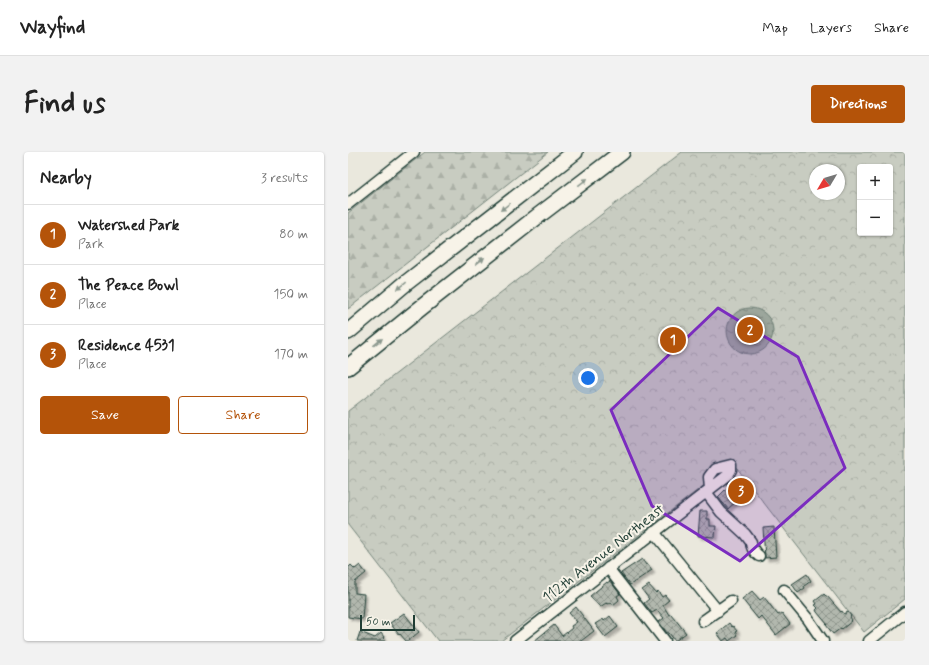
<!DOCTYPE html>
<meta charset="utf-8">
<style>
body{margin:0;font-family:Mynerve,sans-serif;background:#f2f2f2;color:#222}
.controls{position:absolute;right:12px;top:12px;display:grid;overflow:hidden;border-radius:4px;box-shadow:0 1px 3px #0004}
.controls button{width:36px;height:36px;display:grid;place-items:center;padding:0;border:0;border-bottom:1px solid #e0e0e0;background:#fff;color:#222;font:20px sans-serif}
.compass{position:absolute;left:461px;top:12px;width:36px;height:36px;border-radius:50%;background:#fff;box-shadow:0 1px 3px #0004;rotate:232deg}
.scale{position:absolute;left:12px;bottom:10px;width:55px;box-sizing:border-box;padding-left:4px;border:2px solid #1f3d34;border-top:0;font-size:11px;line-height:14px;white-space:nowrap;color:#1f3d34;-webkit-text-stroke:3px #f7f3e8;paint-order:stroke}
.you{position:absolute;left:240px;top:226px;width:14px;height:14px;margin:-10px;border:3px solid #fff;border-radius:50%;background:#1a73e8;box-shadow:0 0 0 6px #1a73e833}
.badge{display:grid;place-items:center;width:26px;height:26px;border-radius:50%;background:#b45309;color:#fff;font-size:13px;font-weight:700}
.pin{position:absolute;translate:-50% -50%;border:2px solid #fff;box-shadow:0 1px 4px #0006}
.list{margin:0;padding:0;list-style:none}
h2{display:flex;justify-content:space-between;align-items:center;height:52px;margin:0;padding:0 16px;font-size:17px}
h2 small{font-size:13px;font-weight:400;color:#767676}
.list li{display:grid;grid-template-columns:26px 1fr auto;gap:12px;align-items:center;box-sizing:border-box;height:60px;padding:0 16px;border-top:1px solid #e0e0e0}
.list b{display:block;font-size:15px;white-space:nowrap}
.list p{margin:0;font-size:13px;white-space:nowrap;color:#767676}
.list em{font-size:13px;font-style:normal;color:#767676}
.actions{display:flex;gap:8px;padding:12px 16px}
.actions a{flex:1;padding:9px 0;border:1px solid #b45309;border-radius:4px;text-align:center;font-size:14px;color:#b45309}
.actions .main{background:#b45309;color:#fff}
.map{position:relative;flex:none;width:557px;height:489px;overflow:hidden;border-radius:4px}
header{display:flex;align-items:center;gap:24px;box-sizing:border-box;height:56px;padding:0 20px;background:#fff;border-bottom:1px solid #e0e0e0}
header strong{font-size:19px}
nav{display:flex;gap:22px;margin-inline-start:auto;font-size:14px}
.intro{display:flex;align-items:center;justify-content:space-between;box-sizing:border-box;height:96px;padding:0 24px}
h1{margin:0;font-size:28px}
.button{padding:10px 18px;border-radius:4px;background:#b45309;color:#fff;font-size:14px;font-weight:700}
main{display:flex;gap:24px;padding:0 24px}
aside{flex:1;background:#fff;border-radius:4px;box-shadow:0 1px 3px #0004}
.map>svg:first-child{display:block}
.forest{fill:url(#forest-firs);stroke:#74847a}
.park{fill:url(#park-crowns);stroke:#74847a;fill-rule:evenodd}
.water{fill:url(#water-ripples);stroke:#6a7c72}
.building{fill:url(#building-cross-hatch);stroke:#1f3d34;filter:url(#shadow)}
.lines{fill:none;stroke-linecap:round;stroke-linejoin:round}
.minor-casing{stroke:#1f3d34;stroke-width:13}
.highway-casing{stroke:#1f3d34;stroke-width:18}
.minor{stroke:#f7f3e8;stroke-width:10}
.highway{stroke:#f7f3e8;stroke-width:15}
.oneway{fill:#8b988e}
.marked{fill:#7b2cbf;fill-opacity:0.2;stroke:#7b2cbf;stroke-width:3;stroke-linejoin:round}
.labels{text-anchor:middle;stroke-width:4;stroke-linejoin:round;paint-order:stroke}
.street-label{font-size:15px;fill:#1f3d34;stroke:#f7f3e8}
</style>
<header>
<strong>Wayfind</strong>
<nav><a>Map</a><a>Layers</a><a>Share</a></nav>
</header>
<div class="intro"><h1>Find us</h1><a class="button">Directions</a></div>
<main>
<aside>
<h2>Nearby<small>3 results</small></h2>
<ul class="list">
<li><span class="badge">1</span><div><b>Watershed Park</b><p>Park</p></div><em>80 m</em></li>
<li><span class="badge">2</span><div><b>The Peace Bowl</b><p>Place</p></div><em>150 m</em></li>
<li><span class="badge">3</span><div><b>Residence 4531</b><p>Place</p></div><em>170 m</em></li>
</ul>
<div class="actions"><a class="main">Save</a><a>Share</a></div>
</aside>
<div class="map">
<svg width="557" height="489" viewBox="0 0 557 489">
<defs>
<pattern id="forest-firs" width="22" height="20" patternUnits="userSpaceOnUse"><rect width="22" height="20" fill="#c8ccc1"/><path d="M5 1l3.5 6h-7zM16 11l3.5 6h-7z" fill="#abb0a6"/></pattern>
<pattern id="park-crowns" width="20" height="18" patternUnits="userSpaceOnUse"><rect width="20" height="18" fill="#c8ccc1"/><path d="M2 6a3 3 0 1 1 6 0M12 15a3 3 0 1 1 6 0" fill="none" stroke="#abb0a6"/></pattern>
<pattern id="water-ripples" width="26" height="14" patternUnits="userSpaceOnUse"><rect width="26" height="14" fill="#9ca69c"/><path d="M2 4q2-2 4 0t4 0M15 11q2-2 4 0t4 0" fill="none" stroke="#7f8880"/></pattern>
<pattern id="building-cross-hatch" width="8" height="8" patternUnits="userSpaceOnUse"><rect width="8" height="8" fill="#b2b8ae"/><path d="M0 0l8 8M0 8l8-8" fill="none" stroke="#90978e"/></pattern>
<filter id="shadow"><feDropShadow dx="3" dy="3" stdDeviation="1" flood-color="#0004"/></filter>
</defs>
<rect width="100%" height="100%" fill="#eae8dd"/>
<filter id="ink" filterUnits="userSpaceOnUse"><feTurbulence type="fractalNoise" baseFrequency=".025" numOctaves="2"/><feDisplacementMap in="SourceGraphic" scale="8" xChannelSelector="R" yChannelSelector="G"/><feConvolveMatrix kernelMatrix="1 2 1 2 8 2 1 2 1" color-interpolation-filters="sRGB"/></filter>
<g filter="url(#ink)">
<path class="forest" d="M77,0H200L0,157V61Z"/>
<path class="park" d="M334,0H557V447L516,480L385,311L153,489H90L0,373V259ZM512,15H542V81H512ZM467,18H491V42H467Z"/>
<circle class="water" cx="402" cy="179" r="23"/>
<g class="building">
<path d="M391,329L403,342L395,349L392,346L380,357L370,345L379,336L381,338Z"/>
<path d="M352,359H359V367H362V374H368L367,385L350,384Z"/>
<path d="M426,375L428,405L417,406L415,376Z"/>
<path d="M294,407L298,413L300,412L304,418L282,433L273,421Z"/>
<path d="M3,413L7,417L12,413L18,421L7,430V441L16,442L14,467L0,465V416Z"/>
<path d="M459,422L463,429L456,434L457,436L450,441L444,432Z"/>
<path d="M262,429L272,442L269,444L271,448L265,453L263,450L259,452L258,451L252,455L242,444L259,430V431Z"/>
<path d="M301,433L308,441L310,439L314,445L317,443L321,448L315,453L321,463L323,462L338,481L327,489L321,481H319L311,470L316,466L309,458L304,461L296,451L301,447L294,438Z"/>
<path d="M404,439L412,448L416,445L430,463L434,461L442,472L428,483L413,464L410,467L394,447Z"/>
<path d="M476,442L478,444H479L493,460L494,459L496,462L500,460L503,464L502,465L504,468L503,469H504L494,477L493,476L485,482L478,473L479,472L469,460L468,458L470,456L467,453L469,452L467,449Z"/>
<path d="M228,455L246,479L233,489H186L206,473L214,484L224,476L223,474L229,470L221,461Z"/>
<path d="M56,461L71,480L60,489H58L52,482L51,483L42,471Z"/>
<path d="M262,464L270,475L257,485L247,472L255,467L256,469Z"/>
<path d="M381,471L384,475L385,474L389,479L387,480L389,483L381,489L379,486L375,489L369,481Z"/>
<path d="M12,480L27,486L33,481L36,485L35,486L38,489H9Z"/>
</g>
<g class="lines">
<defs>
<g id="minor">
<path d="M0,52L66,0"/>
<path d="M358,340L373,360L397,382L403,390C403,396 406,400 411,404"/>
<path d="M306,380L370,459"/>
<path d="M260,416L317,489"/>
<path d="M436,438L460,467L475,489"/>
<path d="M355,469L383,449"/>
<path d="M167,489L380,323L383,318V313L367,317L361,325L362,337"/>
<path d="M521,489L557,460"/>
</g>
<g id="highway">
<path d="M0,180L58,131L227,0"/>
<path d="M0,215L74,155L190,64L274,0"/>
</g>
</defs>
<use href="#minor" class="minor-casing"/>
<use href="#highway" class="highway-casing"/>
<use href="#minor" class="minor"/>
<use href="#highway" class="highway"/>
</g>
<defs><path id="oneway-solid" d="M-6-.8H1V-3.2L6.5 0L1 3.2V.8H-6Z"/></defs>
<g class="oneway">
<use href="#oneway-solid" transform="translate(235 30) rotate(-37)"/>
<use href="#oneway-solid" transform="translate(157 55) rotate(142)"/>
<use href="#oneway-solid" transform="translate(132 109) rotate(-38)"/>
<use href="#oneway-solid" transform="translate(54 134) rotate(141)"/>
<use href="#oneway-solid" transform="translate(30 190) rotate(-39)"/>
</g>
</g>
<path class="marked" d="M370,156L450,205L497,316L392,409L304,354L263,258Z"/>
<g class="labels">
<g class="street-label">
<text transform="translate(255 401) rotate(-38)" y="5">112th Avenue Northeast</text>
</g>
</g>
</svg>
<div class="controls">
<button>+</button>
<button>−</button>
</div>
<svg class="compass" viewBox="-18 -18 36 36"><path d="M0-13l5 13h-10z" fill="#e53935"/><path d="M0 13l5-13h-10z" fill="#767676"/></svg>
<div class="scale">50 m</div>
<div class="you"></div>
<div class="pin badge" style="left:325px;top:188px">1</div>
<div class="pin badge" style="left:402px;top:178px">2</div>
<div class="pin badge" style="left:393px;top:339px">3</div>
</div>
</main>
